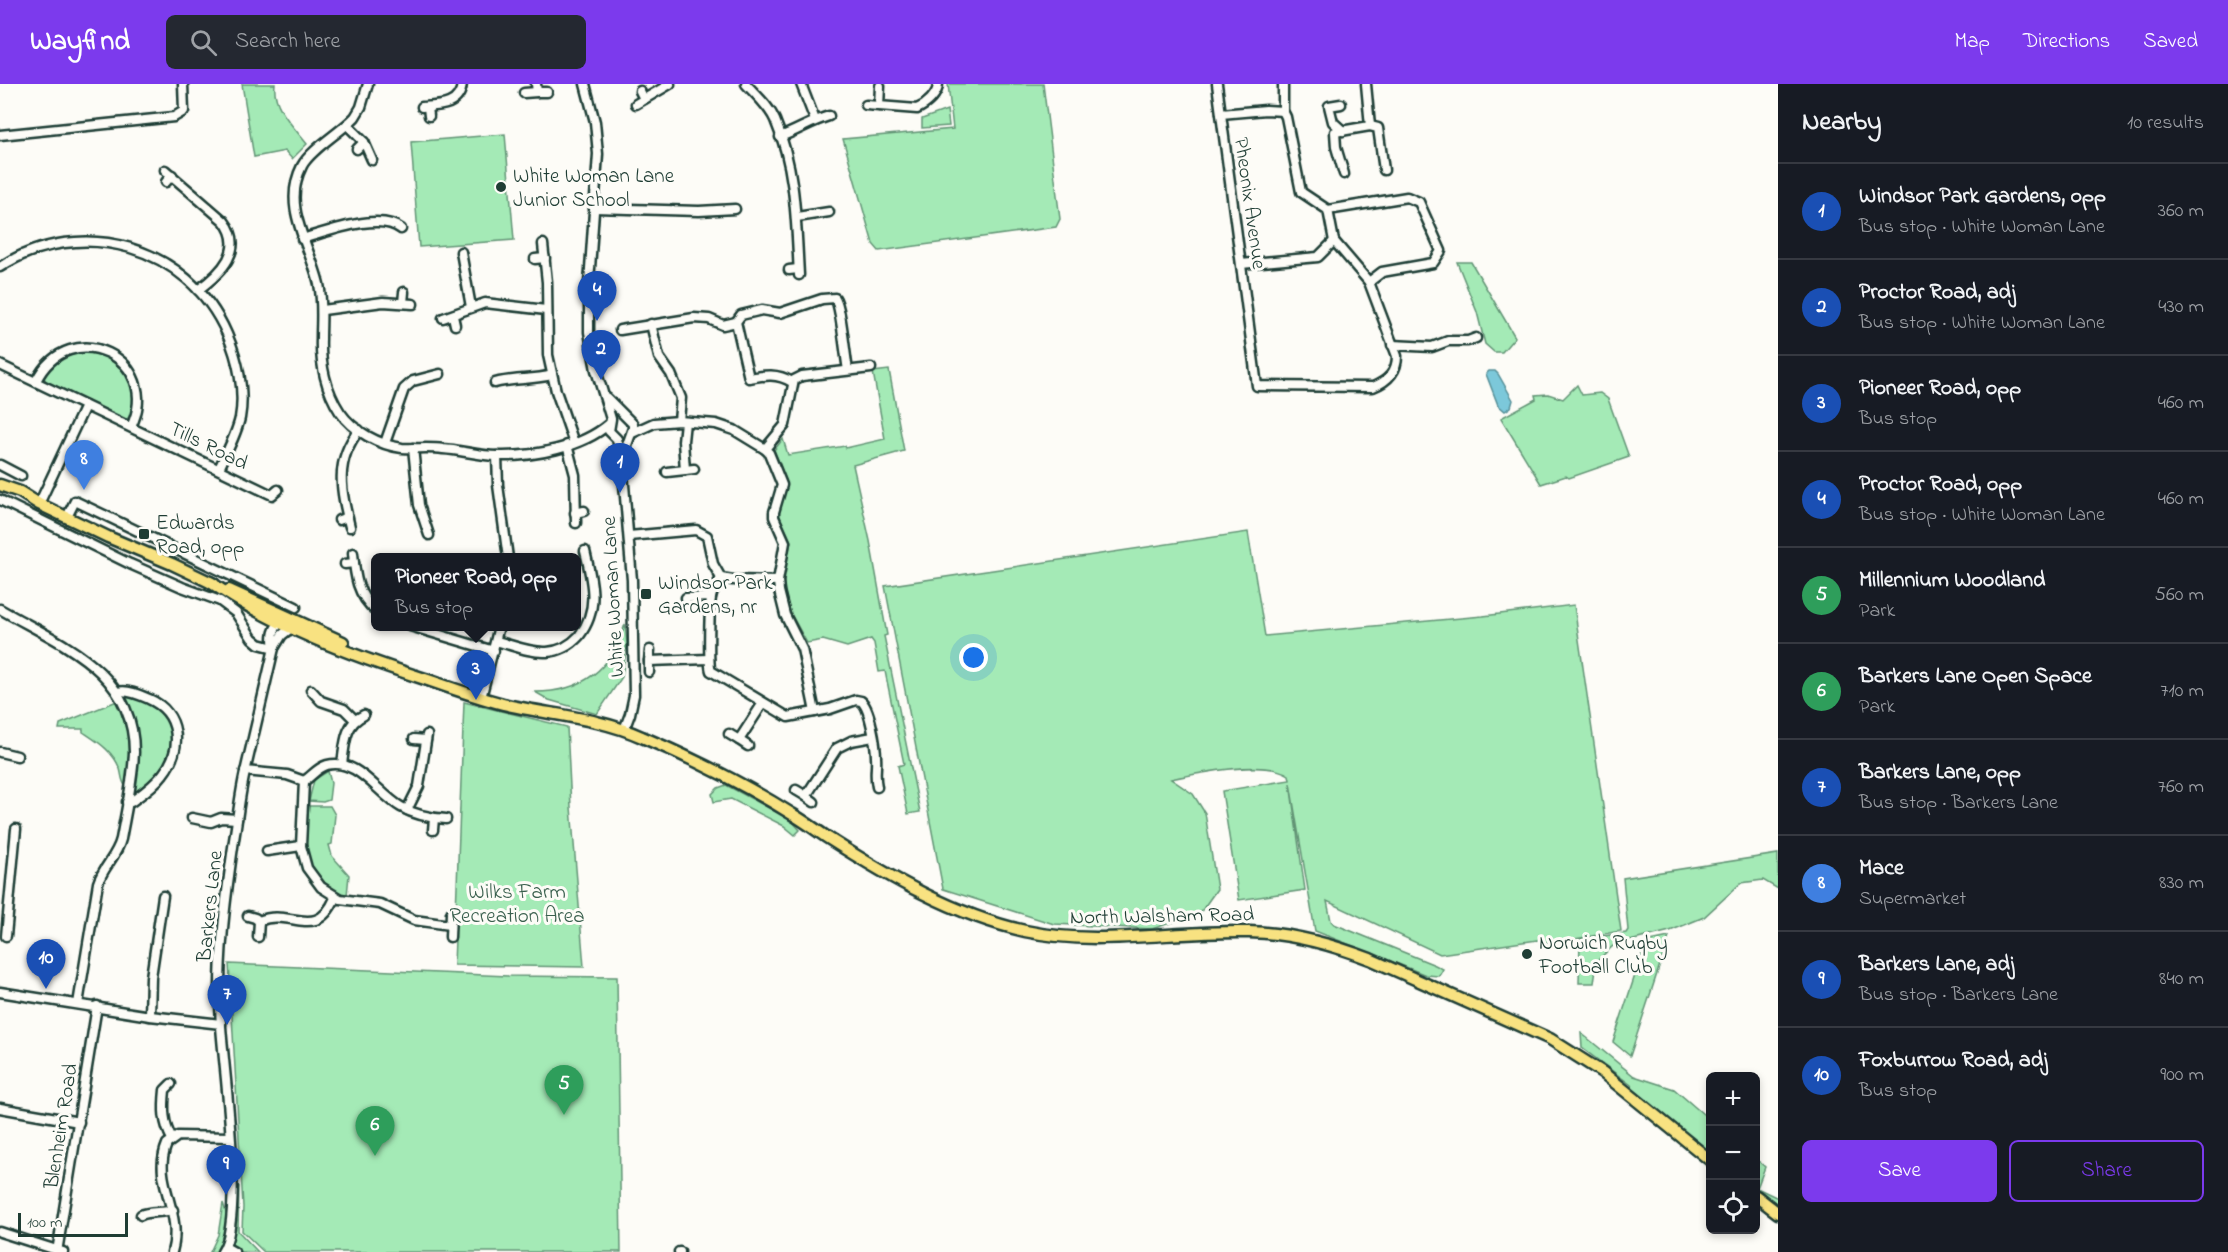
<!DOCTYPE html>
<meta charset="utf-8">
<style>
body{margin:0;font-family:"Indie Flower",sans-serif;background:#242831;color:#f1f3f6}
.controls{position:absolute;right:18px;bottom:18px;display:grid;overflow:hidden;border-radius:9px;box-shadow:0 3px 9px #0003}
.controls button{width:54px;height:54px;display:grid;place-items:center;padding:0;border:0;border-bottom:2px solid #363941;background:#171b24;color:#f1f3f6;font:30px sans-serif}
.scale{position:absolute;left:18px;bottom:15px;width:110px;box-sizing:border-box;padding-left:6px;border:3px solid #1f3d34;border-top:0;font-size:16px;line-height:21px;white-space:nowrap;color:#1f3d34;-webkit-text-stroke:4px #fdfcf7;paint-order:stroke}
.you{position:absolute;left:974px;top:574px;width:21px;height:21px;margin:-15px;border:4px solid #fff;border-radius:50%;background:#1a73e8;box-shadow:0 0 0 9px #1a73e833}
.badge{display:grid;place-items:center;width:39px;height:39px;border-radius:50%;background:#7c3aed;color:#fff;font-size:20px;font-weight:700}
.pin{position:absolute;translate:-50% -50px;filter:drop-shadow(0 2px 3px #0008)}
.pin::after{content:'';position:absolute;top:32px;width:21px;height:18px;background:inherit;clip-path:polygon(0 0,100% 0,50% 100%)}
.popup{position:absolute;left:371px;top:469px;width:210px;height:78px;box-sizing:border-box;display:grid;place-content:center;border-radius:9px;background:#171b24;filter:drop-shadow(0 2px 4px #0005);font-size:20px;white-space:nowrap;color:#9ea1a6}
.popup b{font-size:22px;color:#f1f3f6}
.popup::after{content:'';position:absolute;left:50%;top:100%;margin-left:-12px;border:12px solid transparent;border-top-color:#171b24}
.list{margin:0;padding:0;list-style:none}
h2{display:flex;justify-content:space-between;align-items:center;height:78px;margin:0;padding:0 24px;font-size:26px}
h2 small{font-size:20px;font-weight:400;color:#9ea1a6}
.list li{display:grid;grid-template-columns:39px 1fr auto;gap:18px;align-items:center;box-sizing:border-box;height:96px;padding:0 24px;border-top:2px solid #363941}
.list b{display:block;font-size:22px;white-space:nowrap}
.list p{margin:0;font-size:20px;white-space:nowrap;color:#9ea1a6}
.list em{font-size:20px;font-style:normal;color:#9ea1a6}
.actions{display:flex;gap:12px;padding:18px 24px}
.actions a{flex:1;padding:14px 0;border:2px solid #7c3aed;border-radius:9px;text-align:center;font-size:21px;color:#7c3aed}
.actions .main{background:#7c3aed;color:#fff}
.icon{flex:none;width:33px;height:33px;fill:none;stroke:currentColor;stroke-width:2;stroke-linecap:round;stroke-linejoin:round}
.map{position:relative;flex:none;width:1778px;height:1168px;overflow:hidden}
header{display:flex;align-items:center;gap:36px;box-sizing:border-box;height:84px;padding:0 30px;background:#7c3aed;color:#fff}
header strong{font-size:28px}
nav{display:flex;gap:33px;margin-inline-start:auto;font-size:21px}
.search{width:420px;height:54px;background:#242831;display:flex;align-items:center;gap:15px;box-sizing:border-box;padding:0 21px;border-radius:9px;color:#9ea1a6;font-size:22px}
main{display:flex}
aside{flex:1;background:#171b24}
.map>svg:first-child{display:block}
.green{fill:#a4eab6;stroke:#629475;stroke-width:1.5}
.water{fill:#7cc8da;stroke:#579098;stroke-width:1.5}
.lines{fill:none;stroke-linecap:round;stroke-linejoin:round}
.minor-casing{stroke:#1f3d34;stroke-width:13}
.major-casing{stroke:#1f3d34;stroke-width:15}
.minor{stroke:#fdfcf7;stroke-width:8}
.major{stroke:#f8e281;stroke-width:10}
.poi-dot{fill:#1f3d34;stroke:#fdfcf7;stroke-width:2}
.labels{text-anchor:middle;stroke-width:6;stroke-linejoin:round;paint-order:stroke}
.poi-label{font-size:21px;fill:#1f3d34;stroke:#fdfcf7;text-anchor:start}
.street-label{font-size:21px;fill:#1f3d34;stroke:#fdfcf7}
.park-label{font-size:21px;fill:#3a604e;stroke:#fdfcf7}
</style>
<header>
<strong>Wayfind</strong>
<div class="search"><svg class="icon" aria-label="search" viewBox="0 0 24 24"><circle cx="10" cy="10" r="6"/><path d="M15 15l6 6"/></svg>Search here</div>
<nav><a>Map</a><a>Directions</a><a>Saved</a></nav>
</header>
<main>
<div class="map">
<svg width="1778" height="1168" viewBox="0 0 1778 1168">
<rect width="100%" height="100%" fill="#fdfcf7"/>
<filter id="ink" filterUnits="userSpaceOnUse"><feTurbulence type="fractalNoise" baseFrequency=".0167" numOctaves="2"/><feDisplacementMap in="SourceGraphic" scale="12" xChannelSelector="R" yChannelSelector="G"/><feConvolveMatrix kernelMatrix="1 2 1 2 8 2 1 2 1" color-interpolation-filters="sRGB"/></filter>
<g filter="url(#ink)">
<g class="green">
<path d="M242,0H275C272,23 294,43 307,60L292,75L285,67L254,73Z"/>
<path d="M948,0H1043L1060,135L1056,143L879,167L873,160L843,55L953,45Z"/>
<path d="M947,26L949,42L922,44V35Z"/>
<path d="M505,50L514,156L419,163L411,58Z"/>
<path d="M1457,178H1471L1515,253L1502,268H1494L1485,260L1477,228Z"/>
<path d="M88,266C96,269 108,271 116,276C131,286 149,330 123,336L49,301L44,294C49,274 71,269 88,266Z"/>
<path d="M889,286L904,367L853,381L870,457L887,551L884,552L920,728L908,730L898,682L904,680L885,587L879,588L874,559L871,555L847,563L823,556L807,559L791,530L786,514L783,496L791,457L779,431L786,396L774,366L783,355L788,371L845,362L846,364L885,355L873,288Z"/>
<path d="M1577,301L1582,311L1600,309L1608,315L1629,373L1569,394L1566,392L1541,400L1501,334L1536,315L1535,311L1548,310L1563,315Z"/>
<path d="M1248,448L1265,552L1483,532L1574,521L1621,847L1552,859L1537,856L1440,870L1327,817L1331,837L1334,840L1435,881L1443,885L1439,892L1426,891L1315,847L1290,699L1305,806L1239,816L1222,707L1290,696L1289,691C1266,675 1199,689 1171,695L1193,710L1205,729L1217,805L1200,829L1152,845L1054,840L943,805L885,502Z"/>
<path d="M625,540L627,560L622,593L597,630L549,616L535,608C582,608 612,586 625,540Z"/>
<path d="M132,611L150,617L172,638L174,664L162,690L138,709L133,708L134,697L126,617L127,612Z"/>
<path d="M117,617C131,654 132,664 126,703C121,697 122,691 120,685C113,667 98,658 83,648V645H59L60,640Z"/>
<path d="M464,618L567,643L571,723L584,883L454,881Z"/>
<path d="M328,687L331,699L329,716L323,718L309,717L314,696Z"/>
<path d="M726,701L791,736L800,746L795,751L784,742L731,715L714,718L712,710L718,704Z"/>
<path d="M309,722H330L335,731L332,760L329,761L332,772L349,791L347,811C327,806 308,785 306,764C304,751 308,735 309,722Z"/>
<path d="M1778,770V805L1763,796L1741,799L1704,833L1670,847L1614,861L1597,877L1594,899H1579L1580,855L1626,849L1628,846L1623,794Z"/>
<path d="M1669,853L1630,972L1613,958L1646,858Z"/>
<path d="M229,880L508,892L617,893L621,1168H264L242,1147L243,1123Z"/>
<path d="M1581,949L1634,992L1674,1005L1710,1036V1071L1633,1005L1631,1001L1582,964Z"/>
<path d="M1756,1075L1765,1083L1757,1104L1778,1114V1121L1756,1105Z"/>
<path d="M239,1102L238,1147L258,1168H210L218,1151L223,1119L227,1132Z"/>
</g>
<path class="water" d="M1489,287H1495L1498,290L1513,316L1511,323L1505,327L1498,321L1486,290Z"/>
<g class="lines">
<defs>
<g id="minor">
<path d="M368,0L361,23L355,33C341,48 310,66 302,82C281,123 310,161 319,200C323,219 321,236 321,255C320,280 326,307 340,328C353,347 379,361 402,364C415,365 429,363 443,365C461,366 479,372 497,372C533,373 581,364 609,340"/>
<path d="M536,0L537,8H547"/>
<path d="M585,0L595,38L598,70L589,199V248L596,286L611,335L609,347L617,355L622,377L632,496L634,611L630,630L624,646"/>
<path d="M746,0C756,11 769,22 775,36C796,85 796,138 799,191"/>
<path d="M801,0L815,36"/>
<path d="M1217,0L1257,302L1373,303C1388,297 1397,288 1397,272L1369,198L1334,157L1328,126L1301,108L1286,33L1283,27V0"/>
<path d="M1366,0L1370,42"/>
<path d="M640,7L644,15"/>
<path d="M524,9L537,8"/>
<path d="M636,20L670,0"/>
<path d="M1341,20L1329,22L1333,38L1343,47"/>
<path d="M866,21L917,25C926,21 938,11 938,0"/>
<path d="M879,22L880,2"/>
<path d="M422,23C440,22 460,22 462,0"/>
<path d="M428,23L429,32"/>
<path d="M1221,30L1266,26L1283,27"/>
<path d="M347,41L364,58L372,76"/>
<path d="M0,51L174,33L184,27L183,0"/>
<path d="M780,53C797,47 812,37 829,32"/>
<path d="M357,65L364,58"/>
<path d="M165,86L224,137C246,165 221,189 198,206"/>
<path d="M1344,90L1336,63L1335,48L1370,42L1378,44L1384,86"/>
<path d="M166,98L172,91"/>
<path d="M594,124L699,127L735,125"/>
<path d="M1328,126L1407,113L1419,118L1441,167L1433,179L1382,188L1369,198"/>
<path d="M797,133L829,128"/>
<path d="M302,155C327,148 380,127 401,145"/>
<path d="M543,160L547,198L548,271L556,307L574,359"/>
<path d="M461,168L471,223"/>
<path d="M535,175L545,174"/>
<path d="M1241,180L1318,173L1334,157"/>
<path d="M0,183C81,131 188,161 227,250C238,275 245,307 240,334C236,352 226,369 219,385"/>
<path d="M789,186L798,185"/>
<path d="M403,219L404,208"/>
<path d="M323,226L383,218L413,220"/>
<path d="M453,232L455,241"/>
<path d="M443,234L485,219L546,226"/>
<path d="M651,240L659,273L671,290L681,314L679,337"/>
<path d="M620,246L694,234L709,235L723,241L736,238"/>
<path d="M1392,261L1432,263L1448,257H1468L1476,254"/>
<path d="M0,281L272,411L278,406"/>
<path d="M36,297C70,229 164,275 131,343"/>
<path d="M792,298C777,289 765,291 749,294L736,238L741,231L762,226L780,229L822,215L835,214C841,222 845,271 848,286"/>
<path d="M495,299C514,294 533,296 552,291"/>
<path d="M607,314L633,340V344L622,375"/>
<path d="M632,349L654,339L679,337L716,340L734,346L765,365L769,369L782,401L774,428V433L785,458L778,497L779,507L785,531L802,565L815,628"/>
<path d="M385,359L404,305L413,297L440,290"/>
<path d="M567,361L575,391L576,439"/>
<path d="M413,364L419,421L429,451"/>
<path d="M765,365L785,341L794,296L802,292L871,284"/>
<path d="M497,372L498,401L508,474"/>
<path d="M0,381L21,392"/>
<path d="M685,386L694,385"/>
<path d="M667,388L685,386L683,357L685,338"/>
<path d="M0,416L130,480L182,503L220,517L236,529L252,554L259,560L274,564"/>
<path d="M39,420L85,322"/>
<path d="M575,429L584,427"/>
<path d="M67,433L75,417L296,523"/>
<path d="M339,436L348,433"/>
<path d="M350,443C341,406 334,378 359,346"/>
<path d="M629,452L696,446L707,452L713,480L721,494L733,496L778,497"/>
<path d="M353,469C355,492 357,511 376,527"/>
<path d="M345,480L354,479"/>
<path d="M721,494C719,499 714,504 712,510C709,517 708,581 711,587L788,633L830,625L856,616L861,617C870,623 876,662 876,673C877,685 874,689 877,703"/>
<path d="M686,514L711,513"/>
<path d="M0,525C60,560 134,586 134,668C133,697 126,727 121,755C117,772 103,783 98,799L78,920"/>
<path d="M410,542L494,567"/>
<path d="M496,557C512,561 530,569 547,568C560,567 570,562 579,552C600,525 592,497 585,467"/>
<path d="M274,564C272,553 272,543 284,536"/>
<path d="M649,577L650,566"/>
<path d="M649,588V577L709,575"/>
<path d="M311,606L321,617L344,625L355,636"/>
<path d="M118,608C127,605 140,611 149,615C181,629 183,665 163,690C154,702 142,710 131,718H127"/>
<path d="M481,614L499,542"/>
<path d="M729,650L739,656"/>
<path d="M414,655L426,656"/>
<path d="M748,662L739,656L763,619"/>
<path d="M0,668L17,672"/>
<path d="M342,680C345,661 344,640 364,631"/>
<path d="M245,687L287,691L304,697C312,692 317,684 327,681C357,673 378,710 401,723C415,731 430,734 446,735"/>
<path d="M304,697L301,762L307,784L321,803L340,815L380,820L414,836L450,841"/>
<path d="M796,706L806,712"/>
<path d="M814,718L806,712L837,664L851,657L873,653"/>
<path d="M407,726L419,702L427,651"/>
<path d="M192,734L211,738L221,734L237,735"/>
<path d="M433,746L434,734"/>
<path d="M267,767L301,762"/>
<path d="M248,832L255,834L259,837C290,823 316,858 335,814"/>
<path d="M6,852L16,745"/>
<path d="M258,853L259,837"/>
<path d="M450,853L451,829"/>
<path d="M0,908L150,932L221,940"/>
<path d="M150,932L151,893L163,812"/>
<path d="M171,1000L165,1006C163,1025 163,1039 172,1055"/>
<path d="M0,1024L79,1038"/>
<path d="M141,1131C148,1127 163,1129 173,1126"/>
<path d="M0,1148L63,1168"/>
<path d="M225,1163L234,1168"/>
<path d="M57,1168L97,922"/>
<path d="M172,1168C184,1127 151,1097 167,1060L178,1052L230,1053"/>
<path d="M222,1168C245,1134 224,988 221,942C217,879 225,818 234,756C238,732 240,708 246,684C255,644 265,604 274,564L282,551L291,544L290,540"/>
<path d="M679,1168H680"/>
</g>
<g id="major">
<path d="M0,401L20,408L39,420L108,453L172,480L214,500"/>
<path d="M210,498C275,543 351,571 425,595C451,604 476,613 503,620C549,631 598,633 642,653C694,675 744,700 792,730C804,737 816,746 828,754C889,793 954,831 1025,847C1099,863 1174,846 1249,848C1291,849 1331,860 1370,875L1550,955L1602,988L1710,1076"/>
<path d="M229,506L343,558"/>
<path d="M1756,1112L1778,1129"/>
</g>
</defs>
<use href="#minor" class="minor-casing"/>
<use href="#major" class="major-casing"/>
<use href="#minor" class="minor"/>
<use href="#major" class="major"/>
</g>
</g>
<g class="poi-dot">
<circle cx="501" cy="103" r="6"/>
<rect x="138" y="444" width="12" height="12" rx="3"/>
<rect x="640" y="504" width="12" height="12" rx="3"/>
<circle cx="1527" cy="870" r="6"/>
</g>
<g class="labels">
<g class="poi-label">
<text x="513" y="98">White Woman Lane<tspan x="513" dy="24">Junior School</tspan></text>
<text x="156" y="445">Edwards<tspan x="156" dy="24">Road, opp</tspan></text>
<text x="658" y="505">Windsor Park<tspan x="658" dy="24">Gardens, nr</tspan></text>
<text x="1539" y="865">Norwich Rugby<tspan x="1539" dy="24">Football Club</tspan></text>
</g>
<g class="street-label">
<text transform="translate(1251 119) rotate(82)" y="7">Pheonix Avenue</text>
<text transform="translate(209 361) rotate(26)" y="7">Tills Road</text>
<text transform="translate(612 513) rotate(-93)" y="7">White Woman Lane</text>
<text transform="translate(209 822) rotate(-84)" y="7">Barkers Lane</text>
<text transform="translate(1162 831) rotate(-1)" y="7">North Walsham Road</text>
<text transform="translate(60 1042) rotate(-81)" y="7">Blenheim Road</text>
</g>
<g class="park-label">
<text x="517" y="814">Wilks Farm<tspan x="517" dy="24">Recreation Area</tspan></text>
</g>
</g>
</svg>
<div class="controls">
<button>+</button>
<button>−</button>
<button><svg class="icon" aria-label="locate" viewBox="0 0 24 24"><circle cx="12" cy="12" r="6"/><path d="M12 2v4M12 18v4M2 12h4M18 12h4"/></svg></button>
</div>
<div class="scale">100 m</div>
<div class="you"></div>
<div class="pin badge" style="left:620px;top:409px;background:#1a4fb4">1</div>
<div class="pin badge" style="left:601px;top:296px;background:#1a4fb4">2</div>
<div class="pin badge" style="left:476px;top:616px;background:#1a4fb4">3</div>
<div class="popup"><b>Pioneer Road, opp</b>Bus stop</div>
<div class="pin badge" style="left:597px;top:237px;background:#1a4fb4">4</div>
<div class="pin badge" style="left:564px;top:1031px;background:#2e9e5b">5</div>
<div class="pin badge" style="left:375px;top:1072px;background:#2e9e5b">6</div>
<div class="pin badge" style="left:227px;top:941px;background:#1a4fb4">7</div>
<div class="pin badge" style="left:84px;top:406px;background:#3f7fe0">8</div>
<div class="pin badge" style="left:226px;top:1111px;background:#1a4fb4">9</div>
<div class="pin badge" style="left:46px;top:905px;background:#1a4fb4">10</div>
</div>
<aside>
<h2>Nearby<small>10 results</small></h2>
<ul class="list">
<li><span class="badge" style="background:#1a4fb4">1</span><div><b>Windsor Park Gardens, opp</b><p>Bus stop · White Woman Lane</p></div><em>360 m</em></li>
<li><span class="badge" style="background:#1a4fb4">2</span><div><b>Proctor Road, adj</b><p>Bus stop · White Woman Lane</p></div><em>430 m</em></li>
<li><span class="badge" style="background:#1a4fb4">3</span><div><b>Pioneer Road, opp</b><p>Bus stop</p></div><em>460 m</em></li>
<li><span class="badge" style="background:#1a4fb4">4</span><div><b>Proctor Road, opp</b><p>Bus stop · White Woman Lane</p></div><em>460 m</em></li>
<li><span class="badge" style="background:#2e9e5b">5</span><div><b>Millennium Woodland</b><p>Park</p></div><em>560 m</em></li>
<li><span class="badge" style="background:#2e9e5b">6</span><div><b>Barkers Lane Open Space</b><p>Park</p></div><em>710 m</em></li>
<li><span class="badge" style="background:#1a4fb4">7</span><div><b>Barkers Lane, opp</b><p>Bus stop · Barkers Lane</p></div><em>760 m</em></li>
<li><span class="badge" style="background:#3f7fe0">8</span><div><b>Mace</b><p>Supermarket</p></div><em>830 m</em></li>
<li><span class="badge" style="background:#1a4fb4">9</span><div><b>Barkers Lane, adj</b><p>Bus stop · Barkers Lane</p></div><em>840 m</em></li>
<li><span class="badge" style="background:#1a4fb4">10</span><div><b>Foxburrow Road, adj</b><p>Bus stop</p></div><em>900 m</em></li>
</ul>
<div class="actions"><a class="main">Save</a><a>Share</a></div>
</aside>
</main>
